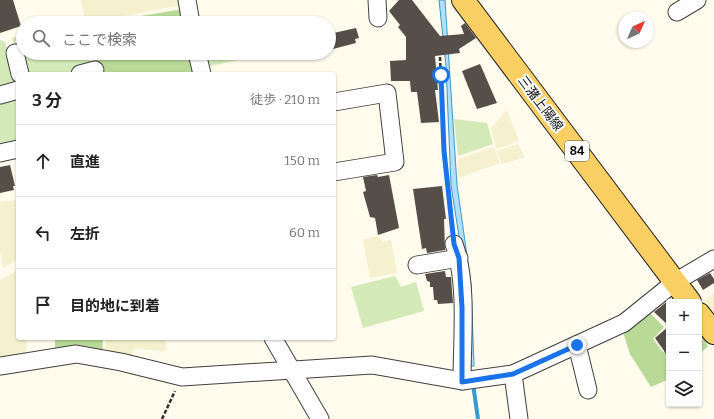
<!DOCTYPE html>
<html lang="ja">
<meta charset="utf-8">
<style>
body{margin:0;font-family:Bitter,"Noto Sans JP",serif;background:#f6f6f6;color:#222}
.controls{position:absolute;right:12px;bottom:12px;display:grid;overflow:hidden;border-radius:4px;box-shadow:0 1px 3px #0004}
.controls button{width:36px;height:36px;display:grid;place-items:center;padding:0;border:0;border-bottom:1px solid #e0e0e0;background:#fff;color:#222;font:20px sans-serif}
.compass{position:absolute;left:618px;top:12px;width:36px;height:36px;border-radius:50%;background:#fff;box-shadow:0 1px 3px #0004;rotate:45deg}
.stop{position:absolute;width:12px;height:12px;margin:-9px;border:3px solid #1a73e8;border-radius:50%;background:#fff}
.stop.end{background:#1a73e8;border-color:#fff;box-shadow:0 1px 4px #0008}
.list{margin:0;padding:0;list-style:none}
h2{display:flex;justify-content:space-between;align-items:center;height:52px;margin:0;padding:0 16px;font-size:17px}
h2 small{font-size:13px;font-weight:400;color:#767676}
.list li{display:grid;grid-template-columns:26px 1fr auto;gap:12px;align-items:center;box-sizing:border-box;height:72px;padding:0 16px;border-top:1px solid #e0e0e0}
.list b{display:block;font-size:15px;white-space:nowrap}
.list em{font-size:13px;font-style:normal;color:#767676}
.icon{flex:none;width:22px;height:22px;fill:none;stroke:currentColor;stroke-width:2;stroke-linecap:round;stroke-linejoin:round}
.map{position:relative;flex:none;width:714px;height:419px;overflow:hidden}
.search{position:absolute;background:#fff;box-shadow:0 1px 3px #0004;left:16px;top:16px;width:320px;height:44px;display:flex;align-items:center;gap:10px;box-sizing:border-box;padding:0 14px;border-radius:22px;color:#767676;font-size:15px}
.panel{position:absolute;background:#fff;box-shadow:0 1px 3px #0004;left:16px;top:72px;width:320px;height:268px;border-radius:4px}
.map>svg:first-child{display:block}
.farmland{fill:#f5f0cd}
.green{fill:#d3e9b7}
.forest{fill:#b8da96}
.water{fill:#b2e0f6;stroke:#3899ce}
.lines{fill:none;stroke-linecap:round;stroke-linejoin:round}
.stream{stroke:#3899ce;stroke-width:4}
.building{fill:#564e49}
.minor-casing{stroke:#404040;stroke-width:19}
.primary-casing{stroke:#1e1e1e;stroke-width:24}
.path{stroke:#2f2f2f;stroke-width:2.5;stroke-dasharray:4 2;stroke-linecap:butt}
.minor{stroke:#fff;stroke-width:17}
.primary{stroke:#f9ce63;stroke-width:22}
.route{stroke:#1a73e8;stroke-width:5}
.labels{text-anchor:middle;stroke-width:4;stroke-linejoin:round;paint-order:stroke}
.shield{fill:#fff;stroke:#565656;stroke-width:1}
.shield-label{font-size:12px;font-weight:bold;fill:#0d0d0d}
.street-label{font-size:13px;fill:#0d0d0d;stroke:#fff}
</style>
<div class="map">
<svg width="714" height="419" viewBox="0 0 714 419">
<rect width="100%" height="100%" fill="#fffbed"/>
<g class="farmland">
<path d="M81,0H180L181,5L86,23Z"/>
<path d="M507,110L519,141L496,149L491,128Z"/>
<path d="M518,144L525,157L502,164L497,151Z"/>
<path d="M493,147L500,163L458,178V159Z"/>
<path d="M17,200L18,260L3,268L0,252V202Z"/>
<path d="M378,236L382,242L391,240L397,273L370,278L363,240Z"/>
<path d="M18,270V338H27L26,355L0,361V280Z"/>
<path d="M714,293V318L701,303Z"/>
<path d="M106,338H166V351L134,349L131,358L105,352Z"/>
</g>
<g class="green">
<path d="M23,35V53H87L91,66L61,74H23L12,38Z"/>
<path d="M0,40L5,42L17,85L0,89Z"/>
<path d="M203,53H268L207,67Z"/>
<path d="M18,96V143L0,148V101Z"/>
<path d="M454,119L487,123L493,144L458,156Z"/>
<path d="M395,276L401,287L416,282L424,311L363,328L351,287Z"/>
</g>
<g class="forest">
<path d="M183,9L186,23H99Z"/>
<path d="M92,53H193L198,74H97Z"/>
<path d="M646,309L664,327L653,339L663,352L669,349V379L651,387L630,354L622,329Z"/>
<path d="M699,330L708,346L699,355Z"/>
<path d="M55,338H103L102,354H55Z"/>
</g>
<path class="water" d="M439,0H445L457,185L471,284L474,366H469L461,249L451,185L446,66Z"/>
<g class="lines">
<path class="stream" d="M473,384L478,419"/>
</g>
<g class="building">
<path d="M0,0H13L21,26L0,33Z"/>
<path d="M399,0H412L440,36L464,34L461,26L465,23L476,38L459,49L460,53L435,56L438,90H435L439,122L421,123L417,92H411L410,81H391L390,61L406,60V37L398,27L400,25L389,11Z"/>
<path d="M356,28L359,38L355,39L356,43L329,50V34Z"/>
<path d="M480,64L497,103L477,109L462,71Z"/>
<path d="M10,165L15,186H13L14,190L0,193V167Z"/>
<path d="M377,175L378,177L389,175L399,228L378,235L375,218L370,217L363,192L366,191L363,177Z"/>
<path d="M442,186L446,219H444L445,250L427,253L426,248L422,249L413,189Z"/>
<path d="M445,271L446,277H451L453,303L438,304L437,300H434L433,287H430V282L427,281L425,274Z"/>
<path d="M710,273L714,279V283L703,290L697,280Z"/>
<path d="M669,300V358L655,338L669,326L654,312Z"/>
</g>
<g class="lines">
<defs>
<g id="minor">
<path d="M187,0L191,23"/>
<path d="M377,0L378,18"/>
<path d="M677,12L697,0"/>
<path d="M15,53L20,74"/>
<path d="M197,53L202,74"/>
<path d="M80,74L95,70"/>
<path d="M0,95L18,90"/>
<path d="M334,102L387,93L395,162L334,172"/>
<path d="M0,153L18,149"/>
<path d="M454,244C468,284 462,338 462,381"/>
<path d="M417,265L459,258"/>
<path d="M273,338L320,419"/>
<path d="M577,345L588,390"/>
<path d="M0,366L76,354L121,362L182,377L372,365L462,381L513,374L624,323L675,282L714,259"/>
<path d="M513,374L519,419"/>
</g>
<g id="primary">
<path d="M463,0L690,302"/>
<path d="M699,314L714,333"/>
</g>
</defs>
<use href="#minor" class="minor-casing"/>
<use href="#primary" class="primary-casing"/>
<g class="path">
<path d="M440,57L444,151L452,229"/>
<path d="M162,419L175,391"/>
</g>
<use href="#minor" class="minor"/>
<use href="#primary" class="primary"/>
</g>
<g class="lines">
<path class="route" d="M441,75L444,151L454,244L459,258L462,308V382L513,374L577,345"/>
</g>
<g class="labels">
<rect class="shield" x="565" y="141" width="24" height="20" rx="3"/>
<g class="shield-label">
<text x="577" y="155">84</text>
</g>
<g class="street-label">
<text transform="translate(541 103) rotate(53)" y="5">三潴上陽線</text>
</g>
</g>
</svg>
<div class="controls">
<button>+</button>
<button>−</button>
<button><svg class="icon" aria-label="layers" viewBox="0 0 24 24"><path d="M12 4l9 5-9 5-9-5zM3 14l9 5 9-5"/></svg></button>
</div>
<svg class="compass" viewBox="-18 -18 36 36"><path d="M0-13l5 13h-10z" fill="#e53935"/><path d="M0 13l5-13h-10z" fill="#767676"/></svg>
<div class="stop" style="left:441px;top:75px"></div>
<div class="stop end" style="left:577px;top:345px"></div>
<div class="search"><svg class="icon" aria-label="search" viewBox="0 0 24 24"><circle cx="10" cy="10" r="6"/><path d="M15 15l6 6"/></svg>ここで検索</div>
<section class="panel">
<h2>3 分<small>徒歩 · 210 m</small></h2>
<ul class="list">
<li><svg class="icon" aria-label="ahead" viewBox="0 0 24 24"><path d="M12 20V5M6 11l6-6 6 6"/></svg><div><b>直進</b></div><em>150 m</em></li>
<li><svg class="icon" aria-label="left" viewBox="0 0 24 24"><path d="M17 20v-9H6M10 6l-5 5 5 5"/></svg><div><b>左折</b></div><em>60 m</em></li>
<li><svg class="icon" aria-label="arrive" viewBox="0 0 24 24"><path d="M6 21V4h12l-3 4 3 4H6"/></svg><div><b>目的地に到着</b></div></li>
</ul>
</section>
</div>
